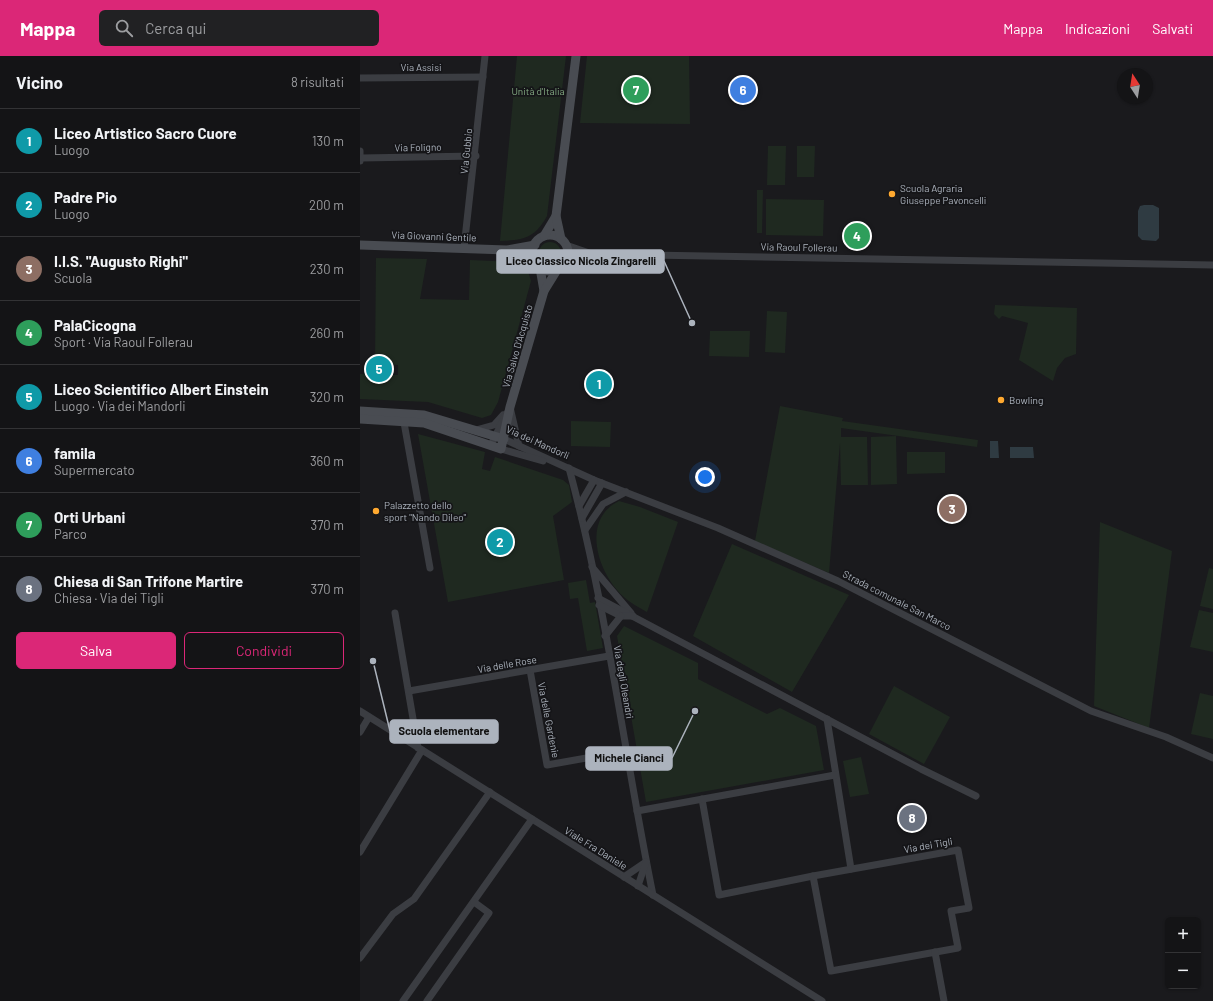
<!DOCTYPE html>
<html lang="it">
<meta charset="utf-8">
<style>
body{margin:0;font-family:Barlow,sans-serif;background:#212123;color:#f1f3f6}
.controls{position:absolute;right:12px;bottom:12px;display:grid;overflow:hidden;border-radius:6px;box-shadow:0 1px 3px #0004}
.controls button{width:36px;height:36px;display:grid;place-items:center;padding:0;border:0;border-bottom:1px solid #333335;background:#141416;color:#f1f3f6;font:20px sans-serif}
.compass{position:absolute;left:757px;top:12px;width:36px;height:36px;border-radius:50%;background:#141416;box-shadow:0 1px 3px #0004;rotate:348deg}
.you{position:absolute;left:345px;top:421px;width:14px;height:14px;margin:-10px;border:3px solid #fff;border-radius:50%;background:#1a73e8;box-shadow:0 0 0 6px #1a73e833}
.badge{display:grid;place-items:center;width:26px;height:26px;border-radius:50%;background:#db2777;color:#fff;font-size:13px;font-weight:700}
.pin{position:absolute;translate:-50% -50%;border:2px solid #fff;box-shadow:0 1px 4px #0006}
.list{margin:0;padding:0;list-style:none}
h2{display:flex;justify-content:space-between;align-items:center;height:52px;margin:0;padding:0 16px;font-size:17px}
h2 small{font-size:13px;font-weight:400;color:#9d9ea1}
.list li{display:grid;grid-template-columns:26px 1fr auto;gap:12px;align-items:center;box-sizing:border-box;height:64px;padding:0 16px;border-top:1px solid #333335}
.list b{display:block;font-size:15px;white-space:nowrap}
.list p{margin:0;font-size:13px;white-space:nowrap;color:#9d9ea1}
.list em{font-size:13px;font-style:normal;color:#9d9ea1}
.actions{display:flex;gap:8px;padding:12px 16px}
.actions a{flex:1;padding:9px 0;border:1px solid #db2777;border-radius:6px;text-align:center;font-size:14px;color:#db2777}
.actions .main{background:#db2777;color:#fff}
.icon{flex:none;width:22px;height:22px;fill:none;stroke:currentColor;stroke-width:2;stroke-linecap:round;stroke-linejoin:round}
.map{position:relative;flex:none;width:853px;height:945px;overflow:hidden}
header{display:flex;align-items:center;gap:24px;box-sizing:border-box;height:56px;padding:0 20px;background:#db2777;color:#fff}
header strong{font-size:19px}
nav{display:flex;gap:22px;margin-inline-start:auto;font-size:14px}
.search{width:280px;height:36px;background:#212123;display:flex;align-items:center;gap:10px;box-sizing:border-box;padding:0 14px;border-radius:6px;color:#9d9ea1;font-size:15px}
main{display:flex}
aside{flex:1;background:#141416}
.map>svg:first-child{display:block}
.green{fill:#1f2920}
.water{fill:#2f3b42}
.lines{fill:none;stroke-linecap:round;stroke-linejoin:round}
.street{stroke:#3b3d42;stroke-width:7}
.secondary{stroke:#494c52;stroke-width:9}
.poi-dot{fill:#ffa930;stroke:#151518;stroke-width:1.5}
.labels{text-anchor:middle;stroke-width:3.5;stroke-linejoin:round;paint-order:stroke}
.street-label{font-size:10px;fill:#acb3bd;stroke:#151518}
.park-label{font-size:10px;fill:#83a982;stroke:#151518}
.poi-label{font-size:10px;fill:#acb3bd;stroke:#151518;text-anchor:start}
.leader{fill:none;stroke:#acb3bd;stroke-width:1.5}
.callout-dot{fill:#acb3bd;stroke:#151518;stroke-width:1.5}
.callout{fill:#acb3bd;stroke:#acb3bd;stroke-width:1.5}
.callout-label{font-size:11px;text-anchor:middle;font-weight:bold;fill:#111}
</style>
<header>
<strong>Mappa</strong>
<div class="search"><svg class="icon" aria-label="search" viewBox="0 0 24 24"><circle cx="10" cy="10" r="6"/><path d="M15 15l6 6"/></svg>Cerca qui</div>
<nav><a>Mappa</a><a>Indicazioni</a><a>Salvati</a></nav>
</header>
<main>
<aside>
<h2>Vicino<small>8 risultati</small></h2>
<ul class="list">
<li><span class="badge" style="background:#0f9aa8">1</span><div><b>Liceo Artistico Sacro Cuore</b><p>Luogo</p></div><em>130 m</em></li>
<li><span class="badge" style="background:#0f9aa8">2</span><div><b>Padre Pio</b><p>Luogo</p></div><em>200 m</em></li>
<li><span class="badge" style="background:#8d6e63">3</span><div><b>I.I.S. &quot;Augusto Righi&quot;</b><p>Scuola</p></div><em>230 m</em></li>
<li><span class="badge" style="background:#2e9e5b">4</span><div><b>PalaCicogna</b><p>Sport · Via Raoul Follerau</p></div><em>260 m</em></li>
<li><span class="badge" style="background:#0f9aa8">5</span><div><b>Liceo Scientifico Albert Einstein</b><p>Luogo · Via dei Mandorli</p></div><em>320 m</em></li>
<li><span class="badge" style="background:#3f7fe0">6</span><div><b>famila</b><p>Supermercato</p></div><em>360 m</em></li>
<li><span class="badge" style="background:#2e9e5b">7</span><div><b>Orti Urbani</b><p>Parco</p></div><em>370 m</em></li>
<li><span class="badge" style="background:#6b7280">8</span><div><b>Chiesa di San Trifone Martire</b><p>Chiesa · Via dei Tigli</p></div><em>370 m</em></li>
</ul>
<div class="actions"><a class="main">Salva</a><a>Condividi</a></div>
</aside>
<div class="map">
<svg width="853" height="945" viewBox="0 0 853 945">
<rect width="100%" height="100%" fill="#1a1a1d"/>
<g class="green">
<path d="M157,0H206L187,160C175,182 164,184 140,185Z"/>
<path d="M227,0H329L330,68L220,67Z"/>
<path d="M408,90H426L425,129H407Z"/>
<path d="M437,90H455L454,121H437Z"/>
<path d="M397,134H403L402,177H397Z"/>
<path d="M406,143L464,144L463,180L406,179Z"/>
<circle cx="190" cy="197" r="11"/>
<path d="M16,202L67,203L60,243L109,244L110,204L158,206L167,212L171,225L138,346L131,359L122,362L68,346L0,343V318L38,319V309L15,308Z"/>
<path d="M635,249L717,252L716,298L705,302L697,312L693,325L659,304L668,267L642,260L639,263L634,258Z"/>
<path d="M407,255L427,256L425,297L405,296Z"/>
<path d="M350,275H390L389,301L349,300Z"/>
<path d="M420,350L483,362L482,365L618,384L617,391L481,372V381H507L508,429H481L480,387L469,517L395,485Z"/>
<path d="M211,365L251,366L250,391L211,390Z"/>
<path d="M58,378L125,396L122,413L130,415L135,401L203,424L209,429L212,446L193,460L204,524L88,546Z"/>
<path d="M536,380L537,428L511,429V381Z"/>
<path d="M547,396H585V417L547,418Z"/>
<path d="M259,445L280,451L318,466L287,556C280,552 270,547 264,541C238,518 220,464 259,445Z"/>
<path d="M740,466L812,495L789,672L734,650Z"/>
<path d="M372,488L489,539L432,636L333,580Z"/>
<path d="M849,512L853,513V553L840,550Z"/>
<path d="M226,524L230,547L235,546L243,592L227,595L218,542L210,543L208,527Z"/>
<path d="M839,554L853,557V596L830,591Z"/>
<path d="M264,570L338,607V623L407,658L420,652L456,670L464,714L286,746L257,580Z"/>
<path d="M534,630L590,661L564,708L509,678Z"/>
<path d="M840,637L853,640V683L831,678Z"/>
<path d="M501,701L509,738L490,741L483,705Z"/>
</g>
<g class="water">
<path d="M784,149H793L799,152V182L796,185L782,184L778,180V155L780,150Z"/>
<path d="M630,385H638L639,402H630Z"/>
<path d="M650,391H673L674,402H650Z"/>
</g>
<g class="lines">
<g class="street">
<path d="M0,22L123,21"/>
<path d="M0,95V105"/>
<path d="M1,102L116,100"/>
<path d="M206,189L232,198L853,209"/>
<path d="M104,192L125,0"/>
<path d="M206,206L232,198"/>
<path d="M150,351L159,390"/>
<path d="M43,361L70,512"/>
<path d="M116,374L134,369L143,359"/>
<path d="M144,383L234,424L358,472L478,525L731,655L806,681L853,702"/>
<path d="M131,389L146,358"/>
<path d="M141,393L183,405"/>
<path d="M209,412C247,552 264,697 293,839"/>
<path d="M219,450L234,424"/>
<path d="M222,462L242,427"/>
<path d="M225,474L243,448L266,436"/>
<path d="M232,511L271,557"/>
<path d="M238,542L561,713L616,740"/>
<path d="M239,549L261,560H273"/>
<path d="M35,557L58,692"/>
<path d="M245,580L261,560"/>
<path d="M170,614L187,709L266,695"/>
<path d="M49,635L249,600"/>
<path d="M0,655L462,945"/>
<path d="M467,663L491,813"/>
<path d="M0,676L9,661"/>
<path d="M342,743L359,839L453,820"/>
<path d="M277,755L475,719"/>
<path d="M598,794L609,852L591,855L598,892L471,915L453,820Z"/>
<path d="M0,796L62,694"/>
<path d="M264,821L286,806"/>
<path d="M278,830L286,806"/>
<path d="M575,896L584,945"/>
<path d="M0,902L33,858L54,843L130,736"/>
<path d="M43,945L172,763"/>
<path d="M67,945L129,857L114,846"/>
</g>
<g class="secondary">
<circle cx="190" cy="197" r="18"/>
<path d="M184,180L196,160"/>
<path d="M201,183L196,160L216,0"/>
<path d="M0,189L147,194L175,189"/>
<path d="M150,195L173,202"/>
<path d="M180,212L184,235"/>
<path d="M0,355L64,359L144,383"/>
<path d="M0,363L64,367L141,393L150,351L184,235L197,214"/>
</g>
</g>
<g class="poi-dot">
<circle cx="532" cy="138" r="4"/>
<circle cx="641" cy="344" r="4"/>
<circle cx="16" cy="455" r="4"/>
</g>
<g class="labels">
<g class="street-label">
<text x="61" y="15">Via Assisi</text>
<text transform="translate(58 91) rotate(-1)" y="4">Via Foligno</text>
<text transform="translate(106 95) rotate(-84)" y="4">Via Gubbio</text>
<text transform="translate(74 180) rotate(2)" y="4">Via Giovanni Gentile</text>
<text transform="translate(439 191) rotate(1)" y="4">Via Raoul Follerau</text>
<text transform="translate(157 290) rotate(-74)" y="4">Via Salvo D'Acquisto</text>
<text transform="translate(178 386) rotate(24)" y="4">Via dei Mandorli</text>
<text transform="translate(537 544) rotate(27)" y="4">Strada comunale San Marco</text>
<text transform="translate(147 608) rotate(-10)" y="4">Via delle Rose</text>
<text transform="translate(264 626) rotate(80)" y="4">Via degli Oleandri</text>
<text transform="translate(189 664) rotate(79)" y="4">Via delle Gardenie</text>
<text transform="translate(568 789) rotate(-10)" y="4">Via dei Tigli</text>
<text transform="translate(236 792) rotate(32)" y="4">Viale Fra Daniele</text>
</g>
<g class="park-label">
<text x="178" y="39">Unità d'Italia</text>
</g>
<g class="poi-label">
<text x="540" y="136">Scuola Agraria<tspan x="540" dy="12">Giuseppe Pavoncelli</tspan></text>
<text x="649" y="348">Bowling</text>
<text x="24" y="453">Palazzetto dello<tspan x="24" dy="12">sport "Nando Dileo"</tspan></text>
</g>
</g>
<path class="leader" d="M332 267L304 205M13 605L30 675M335 655L312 702"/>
<g class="callout-dot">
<circle cx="332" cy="267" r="4"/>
<circle cx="13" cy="605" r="4"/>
<circle cx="335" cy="655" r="4"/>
</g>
<g class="callout">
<rect x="137" y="194" width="167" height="23" rx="4"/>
<rect x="30" y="664" width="108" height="23" rx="4"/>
<rect x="226" y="691" width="86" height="23" rx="4"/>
</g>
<g class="callout-label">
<text x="221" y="209">Liceo Classico Nicola Zingarelli</text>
<text x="84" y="679">Scuola elementare</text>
<text x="269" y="706">Michele Cianci</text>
</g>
</svg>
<div class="controls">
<button>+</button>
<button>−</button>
</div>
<svg class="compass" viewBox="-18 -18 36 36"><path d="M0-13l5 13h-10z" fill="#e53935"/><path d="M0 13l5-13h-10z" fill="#9d9ea1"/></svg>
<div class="you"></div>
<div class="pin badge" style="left:239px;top:328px;background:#0f9aa8">1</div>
<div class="pin badge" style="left:140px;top:486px;background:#0f9aa8">2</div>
<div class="pin badge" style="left:592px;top:453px;background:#8d6e63">3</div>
<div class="pin badge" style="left:497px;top:180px;background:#2e9e5b">4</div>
<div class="pin badge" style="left:19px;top:313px;background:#0f9aa8">5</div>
<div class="pin badge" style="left:383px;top:34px;background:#3f7fe0">6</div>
<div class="pin badge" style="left:276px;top:34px;background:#2e9e5b">7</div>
<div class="pin badge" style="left:552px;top:762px;background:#6b7280">8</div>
</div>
</main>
